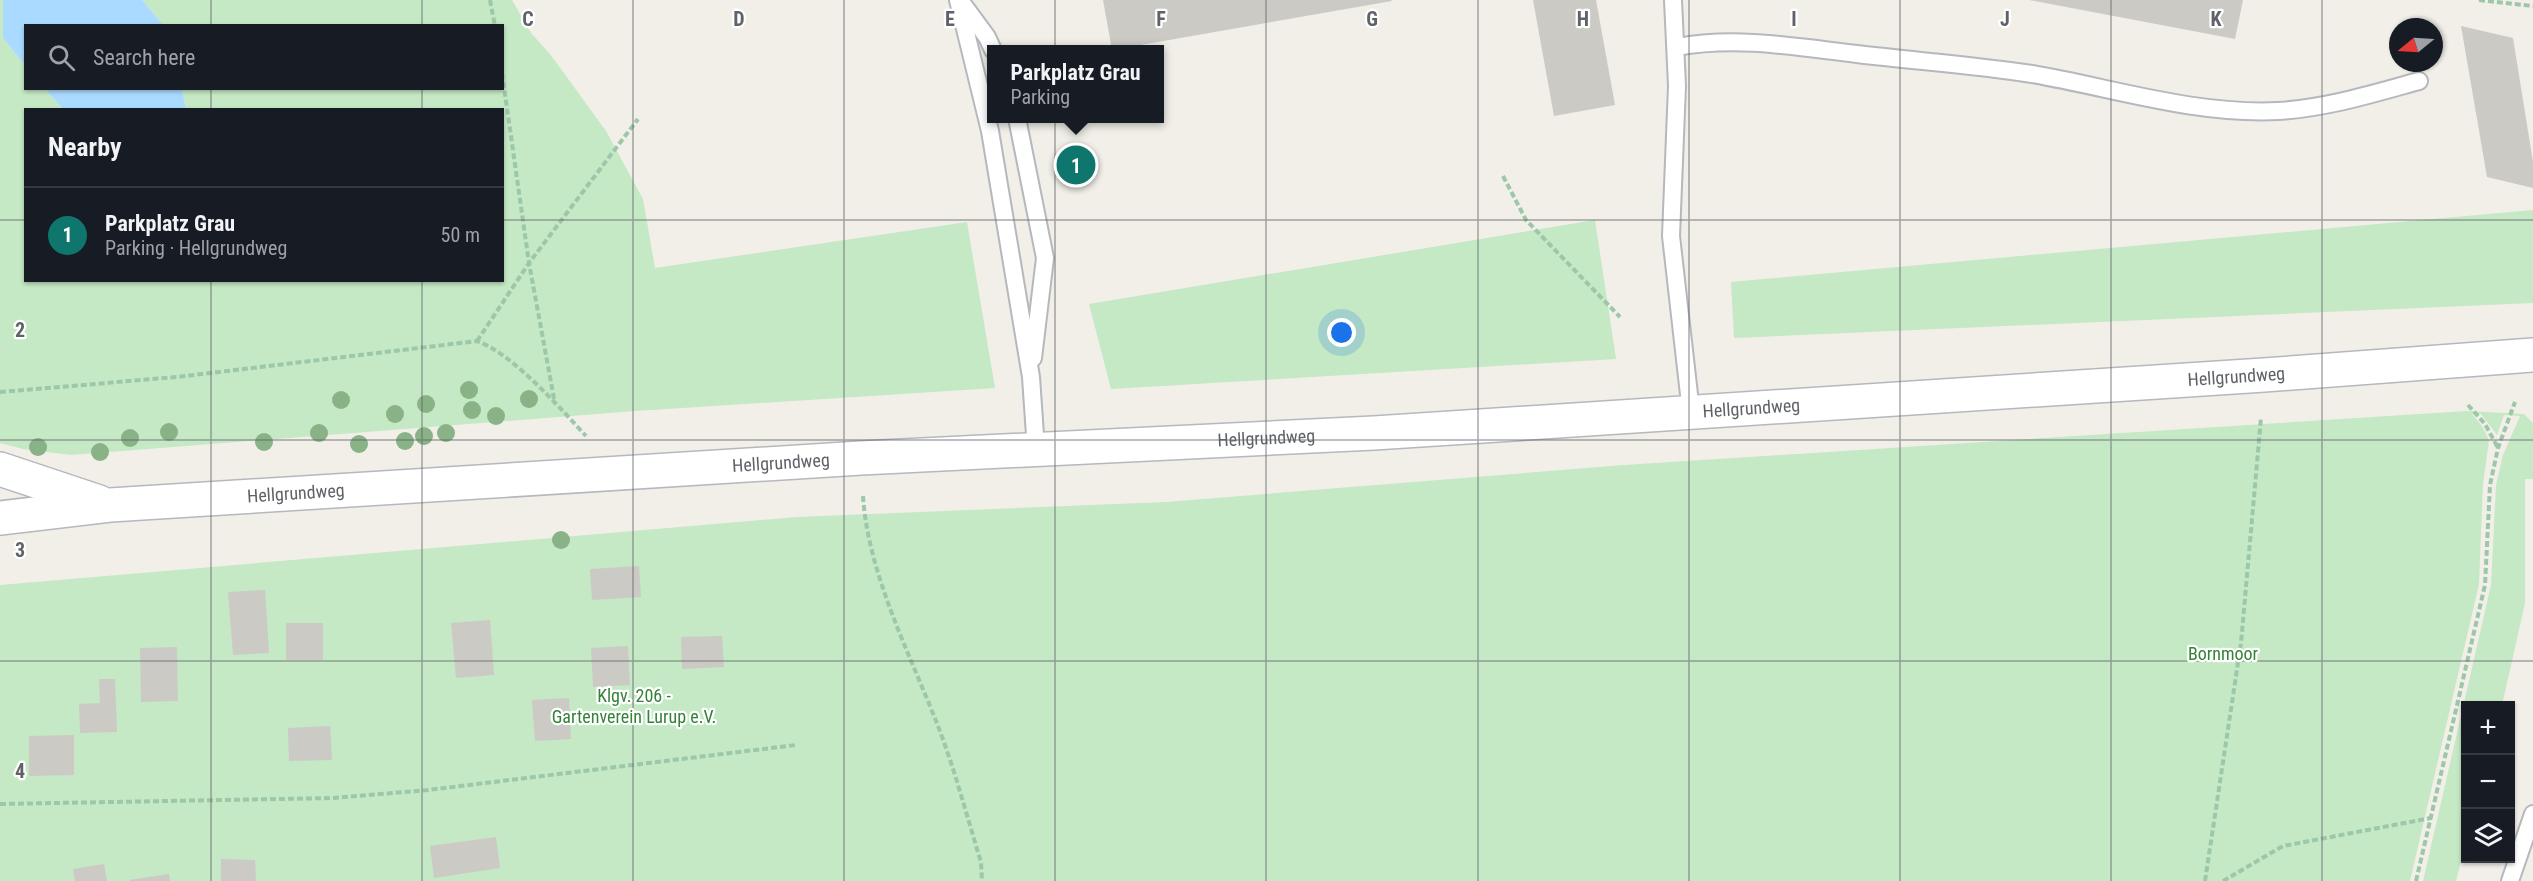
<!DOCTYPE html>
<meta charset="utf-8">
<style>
body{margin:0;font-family:"Roboto Condensed",sans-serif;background:#242831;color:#f1f3f6}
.controls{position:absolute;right:18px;bottom:18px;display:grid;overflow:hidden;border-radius:0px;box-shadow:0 2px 4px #0004}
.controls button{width:54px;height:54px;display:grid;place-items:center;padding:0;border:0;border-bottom:2px solid #363941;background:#171b24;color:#f1f3f6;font:30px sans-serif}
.compass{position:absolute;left:2389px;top:18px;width:54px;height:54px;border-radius:50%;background:#171b24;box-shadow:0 2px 4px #0004;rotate:252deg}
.you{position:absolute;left:1342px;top:333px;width:21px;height:21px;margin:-15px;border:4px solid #fff;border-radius:50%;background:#1a73e8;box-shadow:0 0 0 9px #1a73e833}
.badge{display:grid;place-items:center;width:39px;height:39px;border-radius:50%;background:#0f766e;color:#fff;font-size:20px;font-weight:700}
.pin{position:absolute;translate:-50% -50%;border:3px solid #fff;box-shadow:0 2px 6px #0006}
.popup{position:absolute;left:987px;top:45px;width:177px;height:78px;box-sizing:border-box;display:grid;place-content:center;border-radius:0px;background:#171b24;filter:drop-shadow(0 2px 4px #0005);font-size:20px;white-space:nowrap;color:#9ea1a6}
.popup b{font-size:22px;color:#f1f3f6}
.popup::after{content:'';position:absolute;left:50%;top:100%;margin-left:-12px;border:12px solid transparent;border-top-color:#171b24}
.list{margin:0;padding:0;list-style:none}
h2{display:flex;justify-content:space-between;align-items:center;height:78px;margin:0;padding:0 24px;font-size:26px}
h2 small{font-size:20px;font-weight:400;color:#9ea1a6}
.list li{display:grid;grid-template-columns:39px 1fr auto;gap:18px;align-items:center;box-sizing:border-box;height:96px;padding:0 24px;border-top:2px solid #363941}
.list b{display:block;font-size:22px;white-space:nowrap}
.list p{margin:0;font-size:20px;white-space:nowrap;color:#9ea1a6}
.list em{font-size:20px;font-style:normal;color:#9ea1a6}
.icon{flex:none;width:33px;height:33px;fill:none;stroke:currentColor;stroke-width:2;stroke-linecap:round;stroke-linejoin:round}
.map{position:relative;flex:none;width:2533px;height:881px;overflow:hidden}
.search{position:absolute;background:#171b24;box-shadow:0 2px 4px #0004;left:24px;top:24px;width:480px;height:66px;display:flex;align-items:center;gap:15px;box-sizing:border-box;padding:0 21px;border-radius:0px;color:#9ea1a6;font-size:22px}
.panel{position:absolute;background:#171b24;box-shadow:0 2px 4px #0004;left:24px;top:108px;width:480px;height:174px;border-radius:0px}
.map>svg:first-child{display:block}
.green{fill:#c5e8c5}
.water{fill:#aadaff}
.building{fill:#cccac5}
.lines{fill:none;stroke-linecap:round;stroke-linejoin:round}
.service-casing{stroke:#b5b8bc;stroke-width:20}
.tertiary-casing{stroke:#b5b8bc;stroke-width:36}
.path{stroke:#9cc7a9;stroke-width:4;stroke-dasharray:6 3;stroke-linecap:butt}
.service{stroke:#fff;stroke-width:16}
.tertiary{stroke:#fff;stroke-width:33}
.tree{fill:#89b387}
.grid{fill:none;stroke:#5f6368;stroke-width:1.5;stroke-opacity:0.55}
.labels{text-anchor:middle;stroke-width:4.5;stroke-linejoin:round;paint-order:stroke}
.street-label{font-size:18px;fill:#5f6368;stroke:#fff}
.park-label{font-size:18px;fill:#348238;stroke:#fff}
.grid-label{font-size:20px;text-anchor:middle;font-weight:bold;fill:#5f6368;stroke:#fff;stroke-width:4.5;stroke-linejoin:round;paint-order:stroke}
</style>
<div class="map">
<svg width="2533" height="881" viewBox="0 0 2533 881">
<rect width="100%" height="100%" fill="#f1efe8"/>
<g class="green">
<path d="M0,0H3V38L25,65L26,88L45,89L63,109L26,110V280H502V110L186,109L182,89L502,88V26L163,25L142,0H512L531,33L550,54L606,131L643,199L655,268L967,222L995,388L635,411L71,455L23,449L0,443Z"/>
<path d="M2533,210V303L1734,338L1731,282Z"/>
<path d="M1595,220L1616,359L1111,389L1089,304Z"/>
<path d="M2467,411L2524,414L2533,423V479H2525V603L2502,705L2466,706L2465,845L2456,881H2423L2491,585L2496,485L2503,455L2520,416L2504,415L2497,435L2481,414H2472L2482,426L2489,440L2483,484L2479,584L2410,881H0V585L797,517L1166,502L1624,465Z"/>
</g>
<g class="water">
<path d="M3,0H142L163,25L26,26L25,65L3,38Z"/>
<path d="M45,89H182L186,109H63Z"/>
</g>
<g class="building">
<path d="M1103,0H1391L1392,1L1112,50Z"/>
<path d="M1533,0H1596L1615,105L1554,116Z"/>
<path d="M2029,0H2243L2235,39Z"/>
<path d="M2461,26L2513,38L2533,162V188L2487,177Z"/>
<path d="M639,566L641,597L592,600L590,569Z"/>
<path d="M265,590L269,653L233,655L228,592Z"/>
<path d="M490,620L494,675L456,678L451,623Z"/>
<rect x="286" y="623" width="37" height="37"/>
<path d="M722,636L724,667L682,669L681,637Z"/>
<path d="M628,646L630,685L593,687L591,648Z"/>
<path d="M177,647L178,701L141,702L140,648Z"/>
<path d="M99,679H115L117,732L80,733L79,704L100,703Z"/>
<path d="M569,698L571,739L535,741L532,700Z"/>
<path d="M330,726L332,760L289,761L288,728Z"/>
<path d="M74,735V775L29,776V736Z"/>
<path d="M496,837L500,868L434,878L430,846Z"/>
<path d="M221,859L255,860L256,881H221Z"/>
<path d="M104,864L107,881H75L73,869Z"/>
<path d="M169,874L170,881H130L129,880Z"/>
</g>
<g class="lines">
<defs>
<g id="service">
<path d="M958,0L990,131L1031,377L1036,450"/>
<path d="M1673,0L1677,86L1671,236L1691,412"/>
<path d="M962,3L987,37L993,50"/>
<path d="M1677,47C1737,36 1797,47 1857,54C1915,61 1974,65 2032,74C2113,88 2195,115 2278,111C2327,108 2372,94 2419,81"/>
<path d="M1017,118L1045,258L1033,358"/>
<path d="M2510,881L2533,814"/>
</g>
<g id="tertiary">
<path d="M0,469L99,502"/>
<path id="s1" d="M0,518L110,505L861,458L1374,433L2264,375L2533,355"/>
</g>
</defs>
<use href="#service" class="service-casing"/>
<use href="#tertiary" class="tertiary-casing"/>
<g class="path">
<path d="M490,0L495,26"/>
<path d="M2479,0L2533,6"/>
<path d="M502,73L529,263L555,404"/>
<path d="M1503,176L1526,220L1620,317"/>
<path d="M477,341L529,263L638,119"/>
<path d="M0,392L177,377L477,341C513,354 559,407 586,436"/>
<path d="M2468,405L2485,424L2498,448"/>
<path d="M863,496C868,574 910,654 938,726C955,770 967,817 981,862L982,881"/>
<path d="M0,804L334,798L428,790L796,745"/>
<path d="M2205,881L2241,643L2261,418"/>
<path d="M2223,881L2283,846L2431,818"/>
<path d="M2416,881L2485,585L2490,485L2498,448L2515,402"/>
</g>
<use href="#service" class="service"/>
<use href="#tertiary" class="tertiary"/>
</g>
<g class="tree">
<circle cx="469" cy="390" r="9"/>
<circle cx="529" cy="399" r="9"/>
<circle cx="341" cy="400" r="9"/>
<circle cx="426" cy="404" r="9"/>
<circle cx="472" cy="410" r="9"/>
<circle cx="395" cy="414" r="9"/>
<circle cx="496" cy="416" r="9"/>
<circle cx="169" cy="432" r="9"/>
<circle cx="319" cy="433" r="9"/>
<circle cx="446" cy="433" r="9"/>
<circle cx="424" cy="436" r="9"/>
<circle cx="130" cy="438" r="9"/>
<circle cx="405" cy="441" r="9"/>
<circle cx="264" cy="442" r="9"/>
<circle cx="359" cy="444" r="9"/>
<circle cx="38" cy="447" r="9"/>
<circle cx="100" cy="452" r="9"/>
<circle cx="561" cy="540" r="9"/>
</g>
<path class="grid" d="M211,0V26M422,0V26M633,0V881M844,0V881M1055,0V881M1266,0V881M1478,0V881M1689,0V881M1900,0V881M2111,0V881M2322,0V881M211,88V110M422,88V110M0,220H26M502,220H2533M211,280V881M422,280V881M0,440H2533M0,661H2533"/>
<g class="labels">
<g class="street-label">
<text dy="6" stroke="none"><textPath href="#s1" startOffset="2241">Hellgrundweg</textPath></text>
<text dy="6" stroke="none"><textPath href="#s1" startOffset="1755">Hellgrundweg</textPath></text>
<text dy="6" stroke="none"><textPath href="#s1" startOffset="1269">Hellgrundweg</textPath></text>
<text dy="6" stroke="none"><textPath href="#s1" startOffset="783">Hellgrundweg</textPath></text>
<text dy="6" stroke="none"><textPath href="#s1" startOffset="297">Hellgrundweg</textPath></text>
</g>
<g class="park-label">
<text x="2223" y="660">Bornmoor</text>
<text x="634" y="702">Klgv. 206 -<tspan x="634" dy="21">Gartenverein Lurup e.V.</tspan></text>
</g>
</g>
<g class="grid-label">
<text x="528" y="26">C</text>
<text x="739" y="26">D</text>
<text x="950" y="26">E</text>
<text x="1161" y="26">F</text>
<text x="1372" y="26">G</text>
<text x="1583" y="26">H</text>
<text x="1794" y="26">I</text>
<text x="2005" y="26">J</text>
<text x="2216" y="26">K</text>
<text x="20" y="337">2</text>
<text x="20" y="557">3</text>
<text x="20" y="778">4</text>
</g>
</svg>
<div class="controls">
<button>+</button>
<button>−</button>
<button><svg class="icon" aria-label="layers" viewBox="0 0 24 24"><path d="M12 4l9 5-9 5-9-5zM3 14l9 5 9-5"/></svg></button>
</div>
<svg class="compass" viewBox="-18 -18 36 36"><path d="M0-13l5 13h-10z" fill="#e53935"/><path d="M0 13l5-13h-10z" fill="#9ea1a6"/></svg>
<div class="you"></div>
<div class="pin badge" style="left:1076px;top:165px">1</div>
<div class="popup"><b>Parkplatz Grau</b>Parking</div>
<div class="search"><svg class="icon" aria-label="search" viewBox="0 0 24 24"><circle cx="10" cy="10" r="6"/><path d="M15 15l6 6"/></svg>Search here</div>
<section class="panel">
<h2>Nearby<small></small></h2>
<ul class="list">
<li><span class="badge">1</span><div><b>Parkplatz Grau</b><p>Parking · Hellgrundweg</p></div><em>50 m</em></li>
</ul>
</section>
</div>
